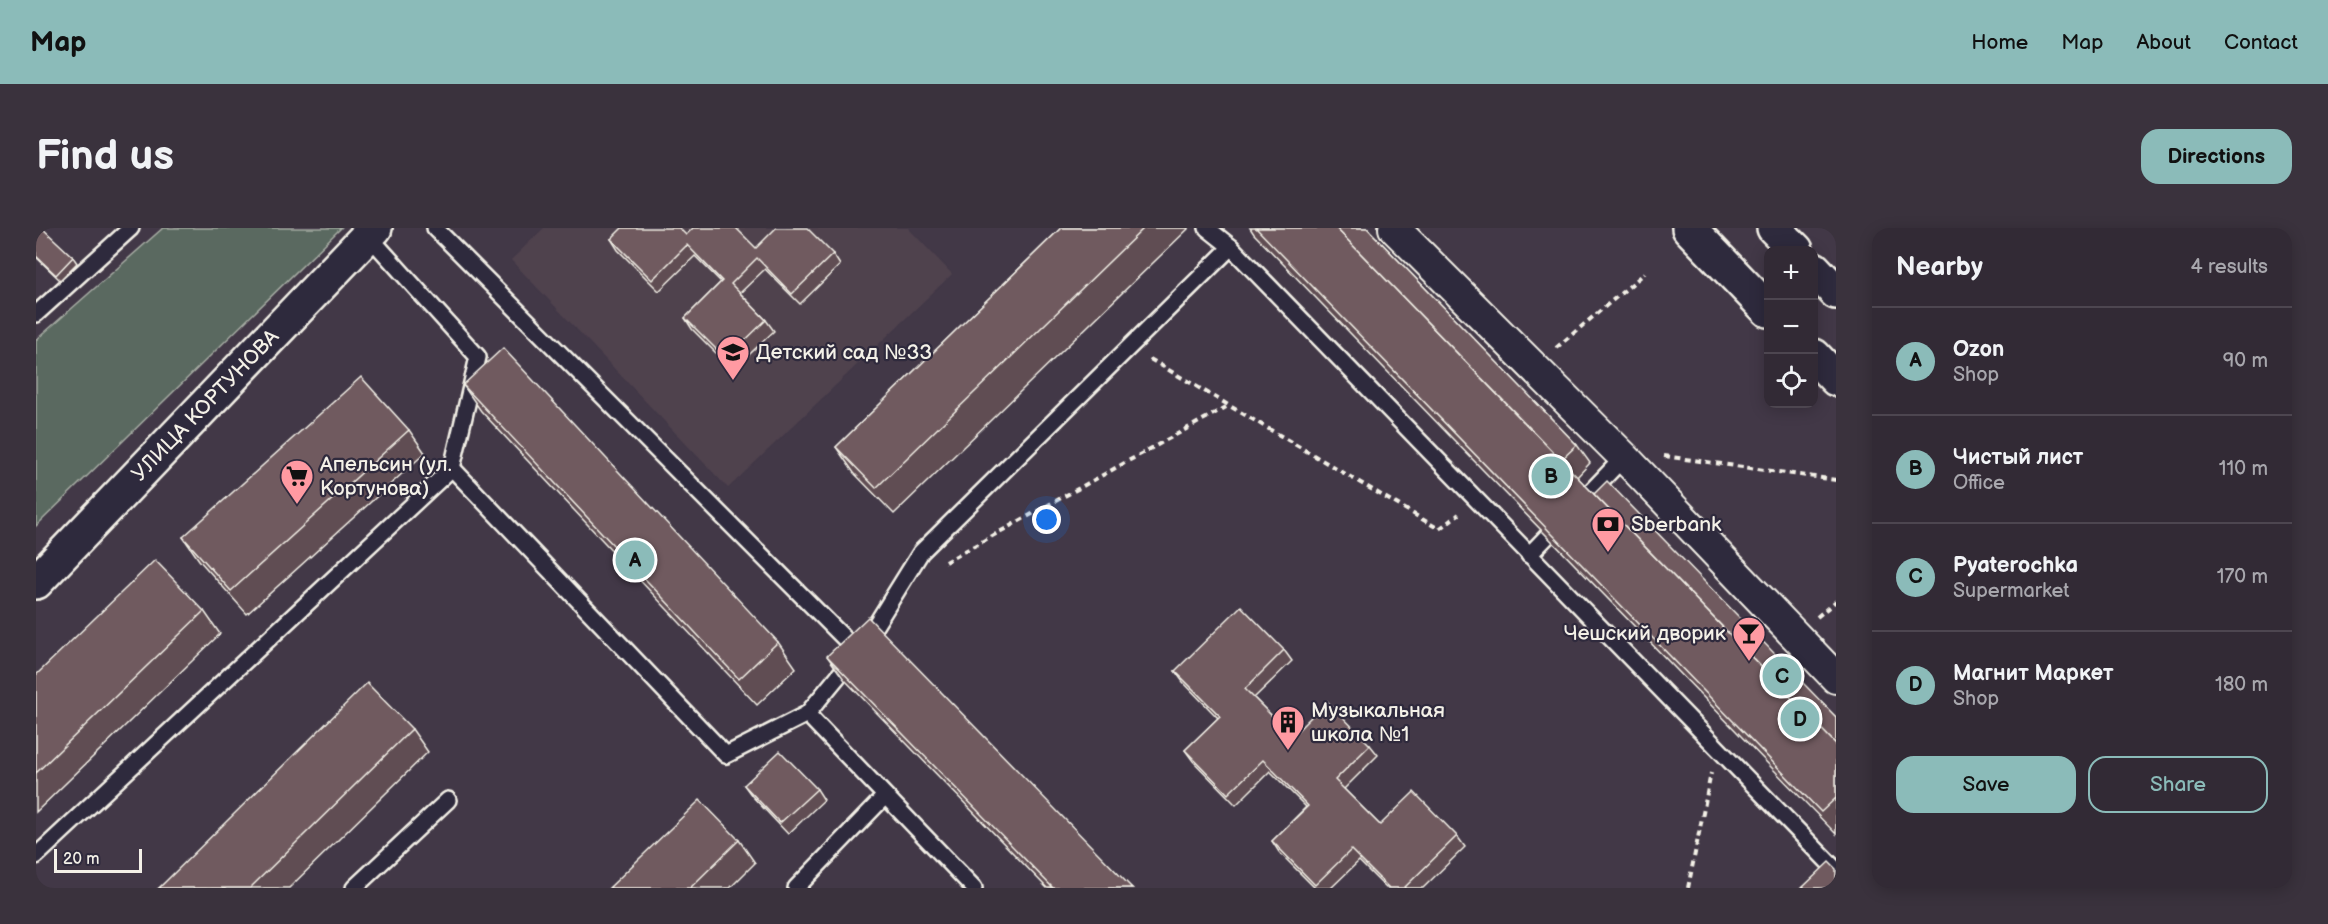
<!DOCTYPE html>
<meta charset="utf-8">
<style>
body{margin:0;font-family:"Balsamiq Sans",sans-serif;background:#3a323d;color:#f1f3f6}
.controls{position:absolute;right:18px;top:18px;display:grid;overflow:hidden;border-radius:12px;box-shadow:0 3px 15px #0003}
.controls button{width:54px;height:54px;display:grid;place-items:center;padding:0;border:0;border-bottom:2px solid #4d4650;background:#322a35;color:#f1f3f6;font:30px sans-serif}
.scale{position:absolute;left:18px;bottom:15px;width:88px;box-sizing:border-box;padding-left:6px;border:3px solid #f4f1e8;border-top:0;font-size:16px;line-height:21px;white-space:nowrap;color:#f4f1e8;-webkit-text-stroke:4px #2f2a3d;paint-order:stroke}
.you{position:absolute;left:1011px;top:292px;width:21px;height:21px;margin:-15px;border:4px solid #fff;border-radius:50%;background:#1a73e8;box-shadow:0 0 0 9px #1a73e833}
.badge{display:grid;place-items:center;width:39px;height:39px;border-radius:50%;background:#8bbbb9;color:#111;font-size:20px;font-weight:700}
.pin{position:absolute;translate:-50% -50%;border:3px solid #fff;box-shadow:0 2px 6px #0006}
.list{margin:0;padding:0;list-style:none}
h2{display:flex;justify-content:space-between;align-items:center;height:78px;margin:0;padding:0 24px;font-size:26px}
h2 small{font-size:20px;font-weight:400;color:#a8a7ad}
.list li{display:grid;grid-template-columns:39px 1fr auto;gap:18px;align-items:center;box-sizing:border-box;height:108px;padding:0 24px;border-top:2px solid #4d4650}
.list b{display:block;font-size:22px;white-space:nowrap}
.list p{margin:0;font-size:20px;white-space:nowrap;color:#a8a7ad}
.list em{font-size:20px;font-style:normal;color:#a8a7ad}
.actions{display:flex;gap:12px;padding:18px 24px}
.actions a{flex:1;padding:14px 0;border:2px solid #8bbbb9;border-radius:18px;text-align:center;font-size:21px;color:#8bbbb9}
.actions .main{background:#8bbbb9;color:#111}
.icon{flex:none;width:33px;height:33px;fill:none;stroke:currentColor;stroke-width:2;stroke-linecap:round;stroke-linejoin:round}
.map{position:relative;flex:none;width:1800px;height:660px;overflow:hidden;border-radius:18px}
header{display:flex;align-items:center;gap:36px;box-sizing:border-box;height:84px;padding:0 30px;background:#8bbbb9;color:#111}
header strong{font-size:28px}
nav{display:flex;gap:33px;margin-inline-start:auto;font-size:21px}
.intro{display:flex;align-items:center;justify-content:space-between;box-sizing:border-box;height:144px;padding:0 36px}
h1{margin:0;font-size:42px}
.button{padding:15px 27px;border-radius:18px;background:#8bbbb9;color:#111;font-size:21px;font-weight:700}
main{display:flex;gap:36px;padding:0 36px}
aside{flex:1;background:#322a35;border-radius:18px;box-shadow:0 3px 15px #0003}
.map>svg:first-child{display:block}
.built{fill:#50424e}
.green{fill:#5a6960;stroke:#a7ada4;stroke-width:1.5}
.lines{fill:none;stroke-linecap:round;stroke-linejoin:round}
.service-casing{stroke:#f4f1e8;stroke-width:20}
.minor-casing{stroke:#f4f1e8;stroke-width:34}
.tertiary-casing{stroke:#f4f1e8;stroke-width:38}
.primary-casing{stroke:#f4f1e8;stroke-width:38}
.path{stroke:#f4f1e8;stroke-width:4;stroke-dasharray:6 4.5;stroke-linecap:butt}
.service{stroke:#2f2a3d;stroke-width:15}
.minor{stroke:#2f2a3d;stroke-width:30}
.tertiary{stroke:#2f2a3d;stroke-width:33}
.primary{stroke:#2f2a3d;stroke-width:33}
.wall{fill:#604d52;stroke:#f4f1e8;stroke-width:1.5}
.building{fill:#705a5f;stroke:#f4f1e8;stroke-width:1.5}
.labels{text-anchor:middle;stroke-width:4.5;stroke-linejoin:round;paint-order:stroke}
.poi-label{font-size:21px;fill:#f4f1e8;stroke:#2f2a3d;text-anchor:start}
.street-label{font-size:21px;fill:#f4f1e8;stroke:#2f2a3d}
</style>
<header>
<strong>Map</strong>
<nav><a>Home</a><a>Map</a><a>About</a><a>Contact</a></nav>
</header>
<div class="intro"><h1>Find us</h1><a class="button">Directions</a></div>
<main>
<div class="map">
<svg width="1800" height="660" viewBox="0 0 1800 660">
<rect width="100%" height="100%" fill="#423847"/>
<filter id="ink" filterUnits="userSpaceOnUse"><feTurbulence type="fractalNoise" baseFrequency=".0167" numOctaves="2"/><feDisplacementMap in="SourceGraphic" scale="12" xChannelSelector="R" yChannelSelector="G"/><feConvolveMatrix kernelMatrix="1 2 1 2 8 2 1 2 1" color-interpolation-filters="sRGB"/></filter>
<g filter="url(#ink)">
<path class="built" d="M508,0H872L916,46L692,260L475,32Z"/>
<path class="green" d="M127,0H305L0,298V112Z"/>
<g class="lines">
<defs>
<g id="service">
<path d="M399,0L822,424L771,486L938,660"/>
<path d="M1195,19L1800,642"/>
<path d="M0,86L95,0"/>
<path d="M416,240L690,527L771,486"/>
<path d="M1541,278L1588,229"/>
<path d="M1493,327L1524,295"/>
<path d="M829,414L885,324L1195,19L1171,0"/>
<path d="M0,628L416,240L442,129L332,7"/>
<path d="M318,660L412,572"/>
<path d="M760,660L849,568"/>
</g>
<path id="minor" d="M1358,0L1588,229L1800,450"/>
<path id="tertiary" d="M0,354L339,0"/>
<g id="primary">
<path d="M1653,0L1732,82"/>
<path d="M1738,0L1760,22"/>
<path d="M1778,41L1800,64"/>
<path d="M1778,128L1800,151"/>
</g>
</defs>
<use href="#service" class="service-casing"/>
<use href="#minor" class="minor-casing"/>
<use href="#tertiary" class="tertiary-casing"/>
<use href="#primary" class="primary-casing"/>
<g class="path">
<path d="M1520,120L1609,45"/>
<path d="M1114,131L1403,301L1423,286"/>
<path d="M1628,228L1800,252"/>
<path d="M909,334L1192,178"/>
<path d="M1781,389L1800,373"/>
<path d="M1652,660L1675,545"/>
</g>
<use href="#service" class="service"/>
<use href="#minor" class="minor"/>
<use href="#tertiary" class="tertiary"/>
<use href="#primary" class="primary"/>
</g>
<g class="wall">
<path d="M0,0L37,29L41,35L24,52L0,29Z"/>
<path d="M1025,0H1152V1L858,286L818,245L800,219Z"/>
<path d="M1214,0H1331L1541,217L1554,235L1541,249L1558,266L1800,489V606L1218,6Z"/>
<path d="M650,7L720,20L797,26L804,37L764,76L729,41L704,65L730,92L738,103L697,142L656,101L649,90L685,54L659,28L623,63L582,22L575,11Z"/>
<path d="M427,157L742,414L760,440L721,477L445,183Z"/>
<path d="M373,202L389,225L211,386L163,332L147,309Z"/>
<path d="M168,383L184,406L0,584V447Z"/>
<path d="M1248,422L1256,433L1218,470L1256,508L1334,517L1342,527L1308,561L1344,597L1421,608L1429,619L1387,660H1350L1323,633L1295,660H1279L1243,624L1236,613L1270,579L1234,543L1200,577L1157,533L1149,522L1182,490L1147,454L1139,443Z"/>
<path d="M791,428L1096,660H1011L808,451Z"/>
<path d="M376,501L392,524L253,660H123Z"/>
<path d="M708,557L781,561L788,572L752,606L716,568Z"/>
<path d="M703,612L719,635L694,660H573Z"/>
</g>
<g class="building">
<path d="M0,0H6L37,29L20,47L0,28Z"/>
<path d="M586,0H643L650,7L657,0H700L720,20L740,0H771L797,26L756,66L721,30L695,56L730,92L690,131L649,90L686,53L651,17L616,52L575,11Z"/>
<path d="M1025,0H1108L840,260L800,219Z"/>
<path d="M1220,0H1300L1800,516V570L1785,584Z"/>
<path d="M1300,0H1331L1541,217L1525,232Z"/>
<path d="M467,120L742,414L703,451L427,157Z"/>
<path d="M325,149L373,202L195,363L147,309Z"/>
<path d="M1571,253L1800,489V516L1558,266Z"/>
<path d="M119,332L168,383L0,545V447Z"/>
<path d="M1205,378L1248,422L1209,461L1256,508L1291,473L1334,517L1299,552L1344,597L1378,564L1421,608L1368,660H1353L1315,622L1279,657L1236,613L1272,578L1227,532L1192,566L1149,522L1184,488L1139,443Z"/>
<path d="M832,389L1096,660H1017L791,428Z"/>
<path d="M331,455L376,501L214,660H123Z"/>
<path d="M744,523L781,561L744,595L708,557Z"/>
<path d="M664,572L703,612L654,660H573Z"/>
<path d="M1793,634L1800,641V660H1766Z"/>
</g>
</g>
<defs>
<symbol id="school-pin" viewBox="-11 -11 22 30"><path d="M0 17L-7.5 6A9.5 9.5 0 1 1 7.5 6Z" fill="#ff9aa2" stroke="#2f2a3d"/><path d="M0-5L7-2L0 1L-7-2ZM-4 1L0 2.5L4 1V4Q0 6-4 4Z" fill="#111"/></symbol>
<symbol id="supermarket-pin" viewBox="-11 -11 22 30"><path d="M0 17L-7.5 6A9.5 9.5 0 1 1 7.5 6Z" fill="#ff9aa2" stroke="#2f2a3d"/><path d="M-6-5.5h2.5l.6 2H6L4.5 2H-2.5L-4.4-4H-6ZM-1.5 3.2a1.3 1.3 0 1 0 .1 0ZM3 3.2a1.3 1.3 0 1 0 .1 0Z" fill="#111"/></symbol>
<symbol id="bank-pin" viewBox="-11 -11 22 30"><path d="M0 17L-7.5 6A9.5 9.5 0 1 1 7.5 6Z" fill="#ff9aa2" stroke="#2f2a3d"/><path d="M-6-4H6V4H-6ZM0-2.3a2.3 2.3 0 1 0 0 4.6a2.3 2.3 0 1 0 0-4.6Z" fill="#111"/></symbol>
<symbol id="bar-pin" viewBox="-11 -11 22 30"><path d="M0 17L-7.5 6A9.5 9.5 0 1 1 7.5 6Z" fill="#ff9aa2" stroke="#2f2a3d"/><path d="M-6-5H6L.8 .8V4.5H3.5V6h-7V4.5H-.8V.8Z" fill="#111"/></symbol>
<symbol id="building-pin" viewBox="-11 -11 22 30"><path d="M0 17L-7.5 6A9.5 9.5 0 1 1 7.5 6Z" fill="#ff9aa2" stroke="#2f2a3d"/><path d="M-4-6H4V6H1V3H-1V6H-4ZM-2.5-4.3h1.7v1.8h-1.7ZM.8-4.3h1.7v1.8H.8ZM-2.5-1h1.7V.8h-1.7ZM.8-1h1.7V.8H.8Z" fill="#111"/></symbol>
</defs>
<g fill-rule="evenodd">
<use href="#school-pin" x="678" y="105" width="38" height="52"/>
<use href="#supermarket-pin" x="242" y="229" width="38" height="52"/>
<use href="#bank-pin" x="1553" y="277" width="38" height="52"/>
<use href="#bar-pin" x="1694" y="386" width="38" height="52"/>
<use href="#building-pin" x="1233" y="475" width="38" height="52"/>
</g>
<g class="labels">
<g class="poi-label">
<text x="720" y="131">Детский сад №33</text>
<text x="284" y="243">Апельсин (ул.<tspan x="284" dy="24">Кортунова)</tspan></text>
<text x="1595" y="303">Sberbank</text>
<text x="1690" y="412" text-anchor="end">Чешский дворик</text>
<text x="1275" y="489">Музыкальная<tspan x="1275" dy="24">школа №1</tspan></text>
</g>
<g class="street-label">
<text transform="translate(169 177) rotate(-46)" y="7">УЛИЦА КОРТУНОВА</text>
</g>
</g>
</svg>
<div class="controls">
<button>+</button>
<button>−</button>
<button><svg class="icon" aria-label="locate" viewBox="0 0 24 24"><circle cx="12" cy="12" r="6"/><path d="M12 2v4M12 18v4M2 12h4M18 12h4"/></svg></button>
</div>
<div class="scale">20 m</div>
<div class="you"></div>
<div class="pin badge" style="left:599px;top:332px">A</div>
<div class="pin badge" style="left:1515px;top:248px">B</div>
<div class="pin badge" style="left:1746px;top:448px">C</div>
<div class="pin badge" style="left:1764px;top:491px">D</div>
</div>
<aside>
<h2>Nearby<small>4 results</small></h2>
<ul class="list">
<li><span class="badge">A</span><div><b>Ozon</b><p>Shop</p></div><em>90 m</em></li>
<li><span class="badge">B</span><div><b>Чистый лист</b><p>Office</p></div><em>110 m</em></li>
<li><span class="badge">C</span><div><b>Pyaterochka</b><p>Supermarket</p></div><em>170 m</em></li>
<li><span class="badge">D</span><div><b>Магнит Маркет</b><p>Shop</p></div><em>180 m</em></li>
</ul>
<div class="actions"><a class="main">Save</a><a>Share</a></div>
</aside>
</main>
